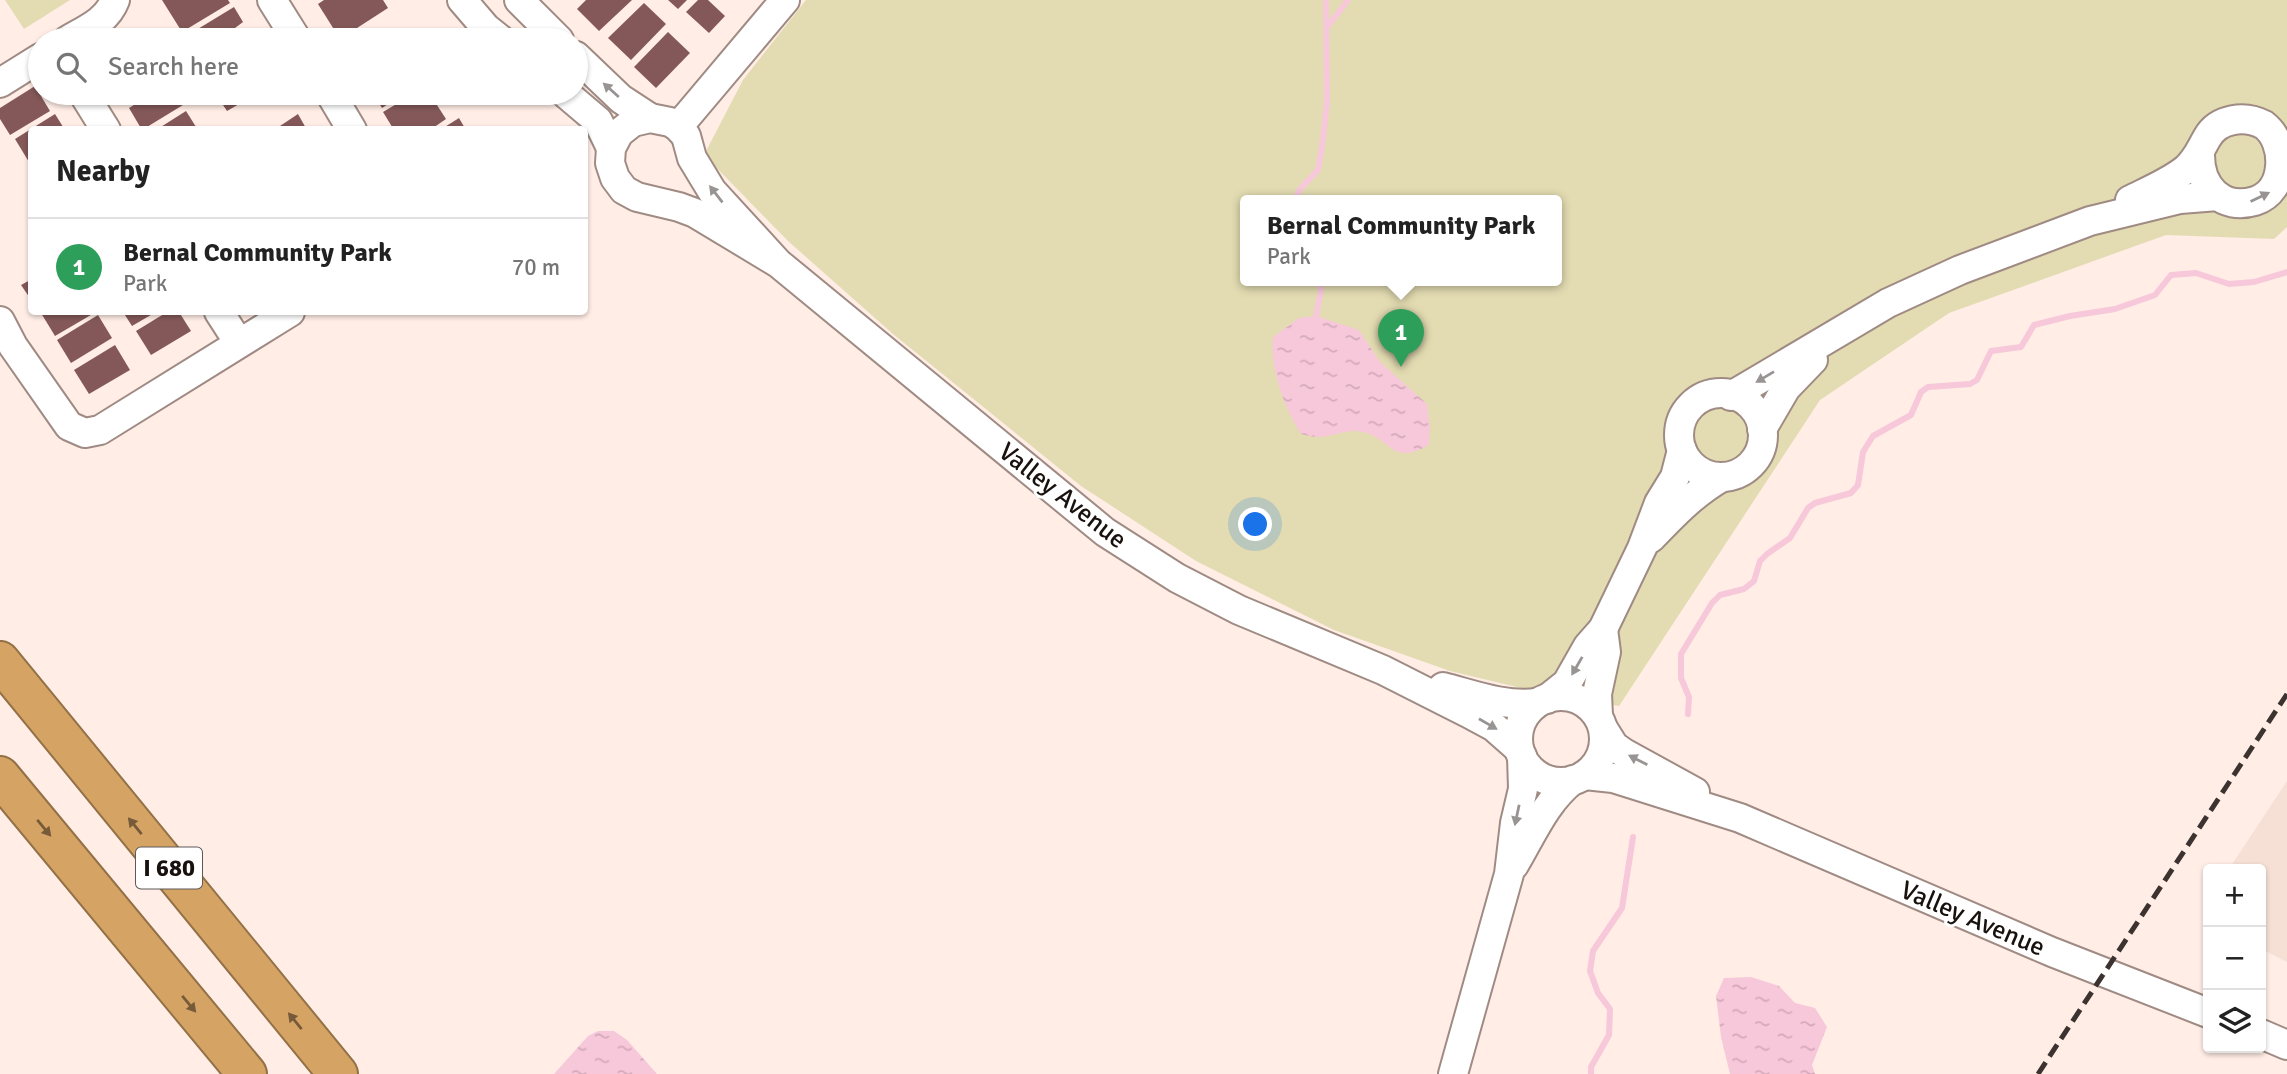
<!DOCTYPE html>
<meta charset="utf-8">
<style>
body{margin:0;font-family:Signika,sans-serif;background:#f6f6f6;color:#222}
.controls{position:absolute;right:21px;bottom:21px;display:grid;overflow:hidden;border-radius:7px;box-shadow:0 2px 5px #0004}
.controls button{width:63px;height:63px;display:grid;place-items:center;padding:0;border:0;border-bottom:2px solid #e0e0e0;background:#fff;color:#222;font:35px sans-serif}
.you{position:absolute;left:1256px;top:525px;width:24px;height:24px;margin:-18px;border:5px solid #fff;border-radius:50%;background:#1a73e8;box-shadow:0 0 0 10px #1a73e833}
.badge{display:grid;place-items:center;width:46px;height:46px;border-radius:50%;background:#b45309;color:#fff;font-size:23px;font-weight:700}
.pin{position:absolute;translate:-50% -58px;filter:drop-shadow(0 2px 4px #0008)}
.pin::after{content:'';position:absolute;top:37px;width:24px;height:21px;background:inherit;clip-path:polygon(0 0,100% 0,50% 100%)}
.popup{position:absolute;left:1240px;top:195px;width:322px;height:91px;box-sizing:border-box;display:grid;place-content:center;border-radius:7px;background:#fff;filter:drop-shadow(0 2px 5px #0005);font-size:23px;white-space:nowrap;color:#767676}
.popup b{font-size:26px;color:#222}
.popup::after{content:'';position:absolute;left:50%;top:100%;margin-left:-14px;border:14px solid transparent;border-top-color:#fff}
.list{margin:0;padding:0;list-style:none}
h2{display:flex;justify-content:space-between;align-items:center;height:91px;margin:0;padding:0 28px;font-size:30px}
h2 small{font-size:23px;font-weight:400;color:#767676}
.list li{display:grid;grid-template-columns:46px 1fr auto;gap:21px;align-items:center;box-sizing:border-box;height:98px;padding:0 28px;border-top:2px solid #e0e0e0}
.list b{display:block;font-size:26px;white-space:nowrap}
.list p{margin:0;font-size:23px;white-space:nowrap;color:#767676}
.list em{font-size:23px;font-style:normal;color:#767676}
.icon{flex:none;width:38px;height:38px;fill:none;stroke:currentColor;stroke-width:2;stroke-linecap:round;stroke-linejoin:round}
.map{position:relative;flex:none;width:2287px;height:1074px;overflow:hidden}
.search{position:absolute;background:#fff;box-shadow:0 2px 5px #0004;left:28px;top:28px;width:560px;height:77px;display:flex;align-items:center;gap:18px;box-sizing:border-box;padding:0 24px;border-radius:38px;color:#767676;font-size:26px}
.panel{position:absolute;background:#fff;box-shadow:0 2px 5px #0004;left:28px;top:126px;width:560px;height:189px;border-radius:7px}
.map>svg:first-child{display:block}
.built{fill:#f6e0d5}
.park{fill:#e3dcb2;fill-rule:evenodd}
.water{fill:url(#water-ripples)}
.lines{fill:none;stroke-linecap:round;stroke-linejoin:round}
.stream{stroke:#f7c7da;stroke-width:6}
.building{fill:#845858}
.minor-casing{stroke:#9f8b83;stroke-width:32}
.highway-casing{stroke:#937147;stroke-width:42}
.minor{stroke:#fff;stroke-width:28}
.highway{stroke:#d5a465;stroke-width:38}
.rail{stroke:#3c322f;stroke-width:5;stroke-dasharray:14 7;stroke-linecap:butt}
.oneway{fill:#989493}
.oneway2{fill:#775a3a}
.labels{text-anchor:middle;stroke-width:6;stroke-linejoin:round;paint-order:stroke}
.shield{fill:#fff;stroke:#5e5856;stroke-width:2}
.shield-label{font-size:24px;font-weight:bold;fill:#19110e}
.street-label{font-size:26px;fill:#19110e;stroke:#fff}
</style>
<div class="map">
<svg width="2287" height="1074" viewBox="0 0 2287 1074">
<defs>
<pattern id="water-ripples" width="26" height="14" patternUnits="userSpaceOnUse" patternTransform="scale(1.75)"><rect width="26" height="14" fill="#f7c7da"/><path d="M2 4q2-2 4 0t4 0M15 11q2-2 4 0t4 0" fill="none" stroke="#d3aaba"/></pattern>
</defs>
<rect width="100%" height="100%" fill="#ffede6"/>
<path class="built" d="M2287,781V962L2261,949V869H2229Z"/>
<g class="park">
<path d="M5,0H70L24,29Z"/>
<path d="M806,0H2287V227L2274,239L2166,235L1949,313L1820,400L1619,706L1525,689L1450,671L1334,630L1196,561L1081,486L893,334L788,241L704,155L743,80ZM1245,201H1557V281H1245Z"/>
</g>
<g class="water">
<path d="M1316,316L1359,330L1380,362L1427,404L1430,427L1429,445C1390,466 1394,440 1363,432C1346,428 1334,437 1318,437C1313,437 1307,435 1301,434C1284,406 1270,370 1273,337L1299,318Z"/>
<path d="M1751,977L1779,986L1795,1003L1815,1008L1827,1027L1812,1065L1815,1074H1730L1721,1037L1716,996L1724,978Z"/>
<path d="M598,1031H614L627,1040L657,1074H554L588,1036Z"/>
</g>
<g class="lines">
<g class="stream">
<path d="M1328,26L1348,0"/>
<path d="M1295,201L1300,189L1318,170L1323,139L1327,102L1326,0"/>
<path d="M1316,316L1321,290L1320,281"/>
<path d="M1688,714L1689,697L1681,678V654L1712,603L1720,595L1744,589L1754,581L1760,561L1767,554L1790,538L1808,508L1815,503L1851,493L1858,485L1863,452L1873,436L1911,415L1921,392L1928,387L1970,384L1977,380L1991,351L2021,347L2034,325L2070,316L2115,309L2155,295L2171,275L2196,273L2229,284L2254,282L2287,272"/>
<path d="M1591,1074V1067L1609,1035L1610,1009L1598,993L1590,971L1593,951L1622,908L1633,837"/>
</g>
</g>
<g class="building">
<path d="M162,0H228L230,3L182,32Z"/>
<path d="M324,0H383L388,8L340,39L318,4Z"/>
<path d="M586,0H632L599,31L577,9Z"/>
<path d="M668,0H687L678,9Z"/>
<path d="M698,0H708L725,16L709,33L686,12Z"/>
<path d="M644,3L666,24L631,60L608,38Z"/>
<path d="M234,7L243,22L235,28L242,40H184L183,38Z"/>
<path d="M133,28L141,40H113Z"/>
<path d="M668,32L690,53L656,88L634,67Z"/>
<path d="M35,86L50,111L10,135L0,119V108Z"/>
<path d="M120,93H144L127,103Z"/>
<path d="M153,93H176L183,105L142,130L129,108Z"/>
<path d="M215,93H258L227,111Z"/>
<path d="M373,93H405L382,108Z"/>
<path d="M415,93H441L444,97L435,102L446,119L430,130H394L383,112Z"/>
<path d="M186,111L198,130H156Z"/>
<path d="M55,114L65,130H32V160L29,162L15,139Z"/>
<path d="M298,114L307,130H274Z"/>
<path d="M459,118L466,130H440Z"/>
<path d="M32,279V301L21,285Z"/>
<path d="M44,312H96L55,336L41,313Z"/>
<path d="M123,312H156L132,326Z"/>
<path d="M167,312H179L191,331L151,355L136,331Z"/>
<path d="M98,315L112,338L71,363L57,340Z"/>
<path d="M115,345L130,370L89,394L74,370Z"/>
</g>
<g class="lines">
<defs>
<g id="minor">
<path d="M272,0L297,40"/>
<path d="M462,0L486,28L501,40"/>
<path d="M519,0L559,40"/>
<path d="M68,40C87,29 107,21 115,0"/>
<path d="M576,56L621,99L650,118"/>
<path d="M0,83L40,58"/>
<path d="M83,93L106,130"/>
<path d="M330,93L352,130"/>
<path d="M565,93L598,121L611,148"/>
<path d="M678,127L785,0"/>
<path d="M2130,200C2148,191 2170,182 2186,169C2197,159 2200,150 2207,138C2218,118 2245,115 2264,125C2287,142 2287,191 2255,201C2222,211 2200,187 2200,155"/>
<path d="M778,263L695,213L679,207L637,197L624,190L615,178L610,163L611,148L619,133L633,122L650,118L670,122L678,127L686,136L692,158L712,191L778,263L1105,532L1177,578L1239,610L1383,670L1468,713L1494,727L1519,749"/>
<path d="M219,312L239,343"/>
<path d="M0,321L13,346L69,426L85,433L100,430L290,312"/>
<circle cx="1721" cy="435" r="42"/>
<path d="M1731,396L1888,303L1960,270L2090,221L2180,199L2218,196"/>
<path d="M1762,429L1786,388L1813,360"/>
<path d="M1651,538C1673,515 1694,493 1722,477"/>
<path d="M1443,687C1474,695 1505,707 1537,703"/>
<circle cx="1561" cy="739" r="43"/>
<path d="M1547,699L1567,683L1588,646L1603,629L1642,548L1659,503L1675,477L1682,450"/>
<path d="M1598,716L1597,694L1606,652L1603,629"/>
<path d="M1604,730L1614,746L1624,753L1695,792"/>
<path d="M1585,775L1613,778L1740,818L2052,952L2208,1013"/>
<path d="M1514,865C1532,835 1545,802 1573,780"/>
<path d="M2261,1034L2287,1045"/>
<path d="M1453,1074L1509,874L1515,823L1523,789L1522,756"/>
</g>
<g id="highway">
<path d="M0,661L338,1074"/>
<path d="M0,776L247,1074"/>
</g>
</defs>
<use href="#minor" class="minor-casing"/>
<use href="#highway" class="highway-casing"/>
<use href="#minor" class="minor"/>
<use href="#highway" class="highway"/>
<path class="rail" d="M2038,1074L2287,694"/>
</g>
<defs><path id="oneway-solid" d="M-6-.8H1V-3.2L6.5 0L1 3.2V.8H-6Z" transform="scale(1.75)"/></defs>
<g class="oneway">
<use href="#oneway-solid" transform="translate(611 90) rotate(-138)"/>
<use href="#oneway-solid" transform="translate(716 194) rotate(-128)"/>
<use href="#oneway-solid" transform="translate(2260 197) rotate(-26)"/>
<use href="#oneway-solid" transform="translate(1765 377) rotate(149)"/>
<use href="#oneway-solid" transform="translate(1577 666) rotate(120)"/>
<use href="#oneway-solid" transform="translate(1488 724) rotate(30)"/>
<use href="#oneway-solid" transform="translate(1638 760) rotate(-153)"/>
<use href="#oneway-solid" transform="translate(1517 815) rotate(102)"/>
</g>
<g class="oneway2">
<use href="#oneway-solid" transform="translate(135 826) rotate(-129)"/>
<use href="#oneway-solid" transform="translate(44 828) rotate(50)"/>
<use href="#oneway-solid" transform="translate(189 1004) rotate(50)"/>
<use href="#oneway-solid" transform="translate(295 1021) rotate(-129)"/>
</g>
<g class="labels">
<rect class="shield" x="136" y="847.5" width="66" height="41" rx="5"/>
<g class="shield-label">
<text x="169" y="876">I 680</text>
</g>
<g class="street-label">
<text transform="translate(1063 495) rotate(38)" y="9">Valley Avenue</text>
<text transform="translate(1973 918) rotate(23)" y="9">Valley Avenue</text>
</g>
</g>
</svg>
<div class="controls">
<button>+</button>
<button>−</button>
<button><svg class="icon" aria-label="layers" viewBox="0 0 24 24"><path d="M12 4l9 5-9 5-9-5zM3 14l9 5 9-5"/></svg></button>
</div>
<div class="you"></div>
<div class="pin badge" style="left:1401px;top:367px;background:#2e9e5b">1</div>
<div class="popup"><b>Bernal Community Park</b>Park</div>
<div class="search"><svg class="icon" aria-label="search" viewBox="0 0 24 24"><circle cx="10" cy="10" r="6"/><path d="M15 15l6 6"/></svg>Search here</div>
<section class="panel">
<h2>Nearby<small></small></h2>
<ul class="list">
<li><span class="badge" style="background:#2e9e5b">1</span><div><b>Bernal Community Park</b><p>Park</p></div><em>70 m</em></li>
</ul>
</section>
</div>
